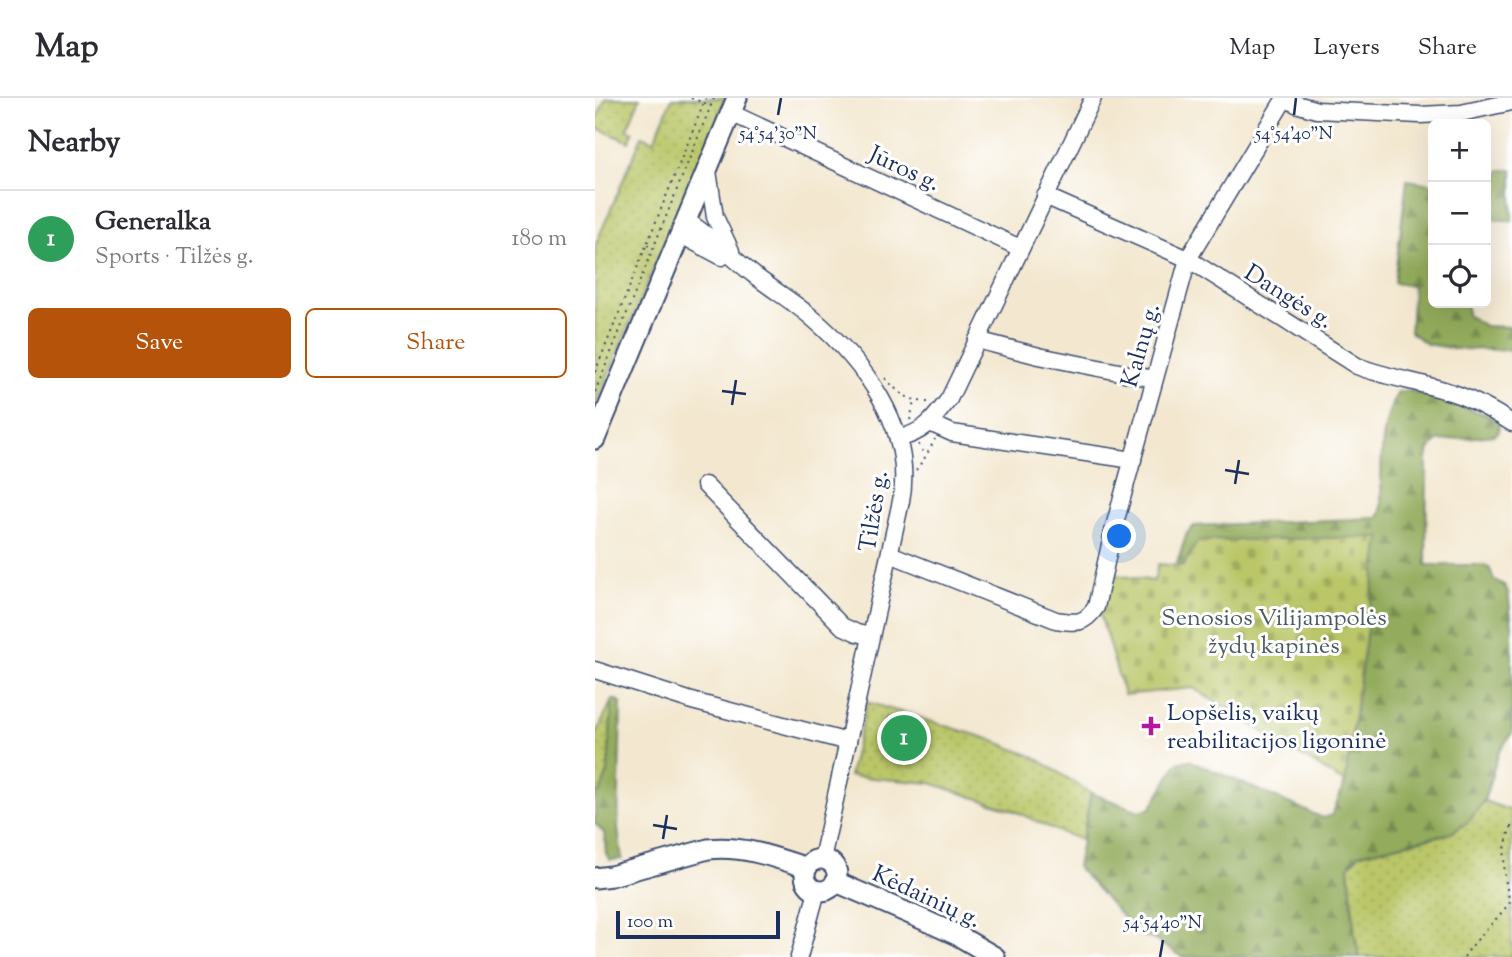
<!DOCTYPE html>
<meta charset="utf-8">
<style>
body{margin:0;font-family:"Sorts Mill Goudy",serif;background:#f2f2f3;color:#2b2b33}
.controls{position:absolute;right:21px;top:21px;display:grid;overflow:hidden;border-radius:10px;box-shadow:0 7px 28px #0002}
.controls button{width:63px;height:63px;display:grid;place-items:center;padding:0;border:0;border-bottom:2px solid #e1e1e2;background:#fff;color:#2b2b33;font:35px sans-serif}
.scale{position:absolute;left:21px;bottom:18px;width:164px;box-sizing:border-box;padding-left:7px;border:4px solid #1b2f5e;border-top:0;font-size:19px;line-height:24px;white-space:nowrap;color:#1b2f5e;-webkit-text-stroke:5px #fff;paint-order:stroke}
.you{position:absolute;left:525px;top:439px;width:24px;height:24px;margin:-18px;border:5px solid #fff;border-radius:50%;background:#1a73e8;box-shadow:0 0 0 10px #1a73e833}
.badge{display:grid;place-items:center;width:46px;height:46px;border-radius:50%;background:#b45309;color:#fff;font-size:23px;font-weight:700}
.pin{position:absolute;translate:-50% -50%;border:4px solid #fff;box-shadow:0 2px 7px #0006}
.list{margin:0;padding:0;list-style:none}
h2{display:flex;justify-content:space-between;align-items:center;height:91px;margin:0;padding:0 28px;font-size:30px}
h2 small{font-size:23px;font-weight:400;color:#7c7c81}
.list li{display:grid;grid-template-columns:46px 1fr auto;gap:21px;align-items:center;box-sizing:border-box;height:98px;padding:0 28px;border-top:2px solid #e1e1e2}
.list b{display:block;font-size:26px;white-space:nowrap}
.list p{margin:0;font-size:23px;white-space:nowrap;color:#7c7c81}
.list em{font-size:23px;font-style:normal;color:#7c7c81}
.actions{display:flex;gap:14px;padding:21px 28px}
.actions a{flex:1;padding:16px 0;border:2px solid #b45309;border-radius:10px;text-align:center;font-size:24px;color:#b45309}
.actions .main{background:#b45309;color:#fff}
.icon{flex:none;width:38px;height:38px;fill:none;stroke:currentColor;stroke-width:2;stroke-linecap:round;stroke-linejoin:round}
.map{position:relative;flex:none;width:917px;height:859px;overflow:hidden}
header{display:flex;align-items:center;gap:42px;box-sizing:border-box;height:98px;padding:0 35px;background:#fff;border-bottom:2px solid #e1e1e2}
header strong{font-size:33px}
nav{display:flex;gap:38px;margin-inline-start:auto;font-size:24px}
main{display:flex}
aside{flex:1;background:#fff}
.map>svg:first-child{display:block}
.grass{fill:url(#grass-dots);stroke:#6a7a62;stroke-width:2}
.forest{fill:url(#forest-firs);stroke:#576d5d;stroke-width:2}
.cemetery{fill:url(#cemetery-stones);stroke:#6a7a62;stroke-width:2}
.pitch{fill:#bac667;stroke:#6a7a62;stroke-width:2}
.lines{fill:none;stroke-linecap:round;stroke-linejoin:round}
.minor-casing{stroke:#3b4b6f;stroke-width:19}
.major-casing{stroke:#3b4b6f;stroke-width:23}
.path{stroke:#3b4b6f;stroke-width:2;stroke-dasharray:2 5;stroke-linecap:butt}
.minor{stroke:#fff;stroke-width:16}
.major{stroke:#fff;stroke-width:19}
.ticks{fill:none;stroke:#1b2f5e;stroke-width:2.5}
.poi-dot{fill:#b5179e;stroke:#fff;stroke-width:2.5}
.labels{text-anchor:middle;stroke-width:6;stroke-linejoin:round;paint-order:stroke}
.street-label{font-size:24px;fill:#1b2f5e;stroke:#fff}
.park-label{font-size:24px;fill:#4b5c61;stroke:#fff}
.poi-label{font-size:24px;fill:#1b2f5e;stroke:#fff;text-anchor:start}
.ticks-label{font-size:18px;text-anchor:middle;fill:#1b2f5e;stroke:#fff;stroke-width:6;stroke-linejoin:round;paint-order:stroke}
</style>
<header>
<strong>Map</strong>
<nav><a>Map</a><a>Layers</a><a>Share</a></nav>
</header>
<main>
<aside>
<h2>Nearby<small></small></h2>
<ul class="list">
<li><span class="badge" style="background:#2e9e5b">1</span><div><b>Generalka</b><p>Sports · Tilžės g.</p></div><em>180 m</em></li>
</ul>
<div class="actions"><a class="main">Save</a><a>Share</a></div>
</aside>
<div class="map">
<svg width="917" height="859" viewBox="0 0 917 859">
<defs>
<pattern id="grass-dots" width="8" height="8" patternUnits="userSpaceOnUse" patternTransform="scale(1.75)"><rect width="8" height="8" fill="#bac667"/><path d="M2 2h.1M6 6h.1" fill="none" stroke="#9faa5c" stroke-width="1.8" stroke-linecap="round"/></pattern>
<pattern id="forest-firs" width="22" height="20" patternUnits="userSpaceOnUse" patternTransform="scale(1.75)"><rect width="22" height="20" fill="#93ab5c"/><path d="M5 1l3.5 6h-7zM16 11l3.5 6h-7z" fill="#778c4f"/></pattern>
<pattern id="cemetery-stones" width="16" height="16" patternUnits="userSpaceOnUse" patternTransform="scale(1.75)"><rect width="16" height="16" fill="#bac667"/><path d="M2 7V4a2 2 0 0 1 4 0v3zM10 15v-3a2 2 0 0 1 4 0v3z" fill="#9faa5c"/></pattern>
</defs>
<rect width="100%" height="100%" fill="#fff"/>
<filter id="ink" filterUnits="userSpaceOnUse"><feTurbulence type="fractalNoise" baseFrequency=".0143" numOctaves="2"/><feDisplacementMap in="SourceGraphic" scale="14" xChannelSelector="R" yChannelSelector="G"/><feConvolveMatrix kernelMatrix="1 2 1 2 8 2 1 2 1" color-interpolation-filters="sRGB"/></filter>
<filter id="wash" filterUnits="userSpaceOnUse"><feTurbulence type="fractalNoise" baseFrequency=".00686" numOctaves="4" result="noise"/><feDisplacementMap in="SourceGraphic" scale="28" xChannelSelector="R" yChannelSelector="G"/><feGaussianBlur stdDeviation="1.57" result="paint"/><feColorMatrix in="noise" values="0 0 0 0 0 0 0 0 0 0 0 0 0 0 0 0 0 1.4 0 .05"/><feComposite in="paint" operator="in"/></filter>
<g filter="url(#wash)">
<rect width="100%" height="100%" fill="#f3e7cf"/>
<g class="grass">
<path d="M11,0H45L32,31L38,34L34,44L0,29V25Z"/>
<path d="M77,0H131L0,308V148L47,38L59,43Z"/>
<path d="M17,602L13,674L5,695H0V639Z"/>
<path d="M272,604L394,641L439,659L496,695L487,742L462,733L420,713L336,685L254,678Z"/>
<path d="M889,703L917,713V859H764L759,831L754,768L764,756L856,735L874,723Z"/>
</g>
<g class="forest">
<path d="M905,72H917V123L891,120V90L899,88Z"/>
<path d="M812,82L838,86V205H872V217L890,228L917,229V252L861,251L832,246L815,234L818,188L799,185Z"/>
<path d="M814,292L890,316L903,323L904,329L903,334L899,337L843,343L834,351L832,361L831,467H889L895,471L899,482L909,487L913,494L917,528V635L904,654L889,703L874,723L856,735L764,756L754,768L759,831L764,859H588L560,842L544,837L482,769L496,695L544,713L556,710L582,665L594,662L728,720L737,717L750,685L785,440L588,468H581L592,435L599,428L782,420L786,413C787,374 782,329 803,294Z"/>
<path d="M17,602H23L26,605L23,731L27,761L15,762L11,756L9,735L0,725V695H5L13,674Z"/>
</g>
<path class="cemetery" d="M785,439L750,685L598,590L529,597L505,516L514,476L559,483L563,466L588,468L603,443Z"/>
<path class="pitch" d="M290,620L336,636L328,661L281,645Z"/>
</g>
<g filter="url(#ink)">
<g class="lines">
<defs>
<g id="minor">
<path d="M690,0L701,6L722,12L825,17L866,15L917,4"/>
<path d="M136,15L425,150"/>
<path d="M113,73L120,119L136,153"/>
<path d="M450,98L593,161L762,268C793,280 826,284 858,295C879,302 898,313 917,325"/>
<path d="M92,123C116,138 136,159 159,177C177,191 197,203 215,218C268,263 320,330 306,403L227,761"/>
<path d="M86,137L127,159"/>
<path d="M382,242L444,258L559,281"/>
<path d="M335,325L357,335L538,362"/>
<path d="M303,341C331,333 337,323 354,301L498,0"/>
<path d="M110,387L247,528L262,535L276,538"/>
<path d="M295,456L461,522C481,525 489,527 501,509L519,429L593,161L690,0"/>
<path d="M0,572L97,603L253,644"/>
<path d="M204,859L222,793"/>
</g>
<g id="major">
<path d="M0,341L142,0"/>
<circle cx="226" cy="777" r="16"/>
<path d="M0,780L16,778L113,751C146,747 180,759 212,770"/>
<path d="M241,784L329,822L362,837L400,859"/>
</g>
</defs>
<use href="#minor" class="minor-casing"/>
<use href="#major" class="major-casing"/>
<g class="path">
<path d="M96,0L114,7"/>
<path d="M52,147L63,152"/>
<path d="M0,274L111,0"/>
<path d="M290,280C304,295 312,303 333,304"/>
<path d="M0,294L119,0"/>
<path d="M315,322L319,304"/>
<path d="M323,346L330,356"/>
<path d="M321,372L331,358L340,341"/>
<path d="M869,859C882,839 901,823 915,804C908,777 906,752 917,727"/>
</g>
<use href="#minor" class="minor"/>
<use href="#major" class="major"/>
</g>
</g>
<path class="ticks" d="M183,17L186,0M699,17L701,0M127,293L151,296M137,307L141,282M630,372L654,376M640,386L644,362M58,727L82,731M68,741L72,717M565,859L568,842"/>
<path class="poi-dot" d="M552.5 617.5h7v7h7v7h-7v7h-7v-7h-7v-7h7z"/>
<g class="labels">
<g class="street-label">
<text transform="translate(310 70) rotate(25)" y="8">Jūros g.</text>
<text transform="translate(694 198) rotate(32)" y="8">Dangės g.</text>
<text transform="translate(545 247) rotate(-74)" y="8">Kalnų g.</text>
<text transform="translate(278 413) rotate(-81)" y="8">Tilžės g.</text>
<text transform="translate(332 798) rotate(25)" y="8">Kėdainių g.</text>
</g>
<g class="park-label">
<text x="679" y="527">Senosios Vilijampolės<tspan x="679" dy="28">žydų kapinės</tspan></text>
</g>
<g class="poi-label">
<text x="572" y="622">Lopšelis, vaikų<tspan x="572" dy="28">reabilitacijos ligoninė</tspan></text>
</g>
</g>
<g class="ticks-label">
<text x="183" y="41">54°54'30"N</text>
<text x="699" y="41">54°54'40"N</text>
<text x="568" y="830">54°54'40"N</text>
</g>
</svg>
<div class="controls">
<button>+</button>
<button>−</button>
<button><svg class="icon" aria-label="locate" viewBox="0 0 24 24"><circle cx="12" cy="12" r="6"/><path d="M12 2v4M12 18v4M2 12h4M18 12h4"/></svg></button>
</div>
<div class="scale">100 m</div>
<div class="you"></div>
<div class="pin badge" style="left:309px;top:640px;background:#2e9e5b">1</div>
</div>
</main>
